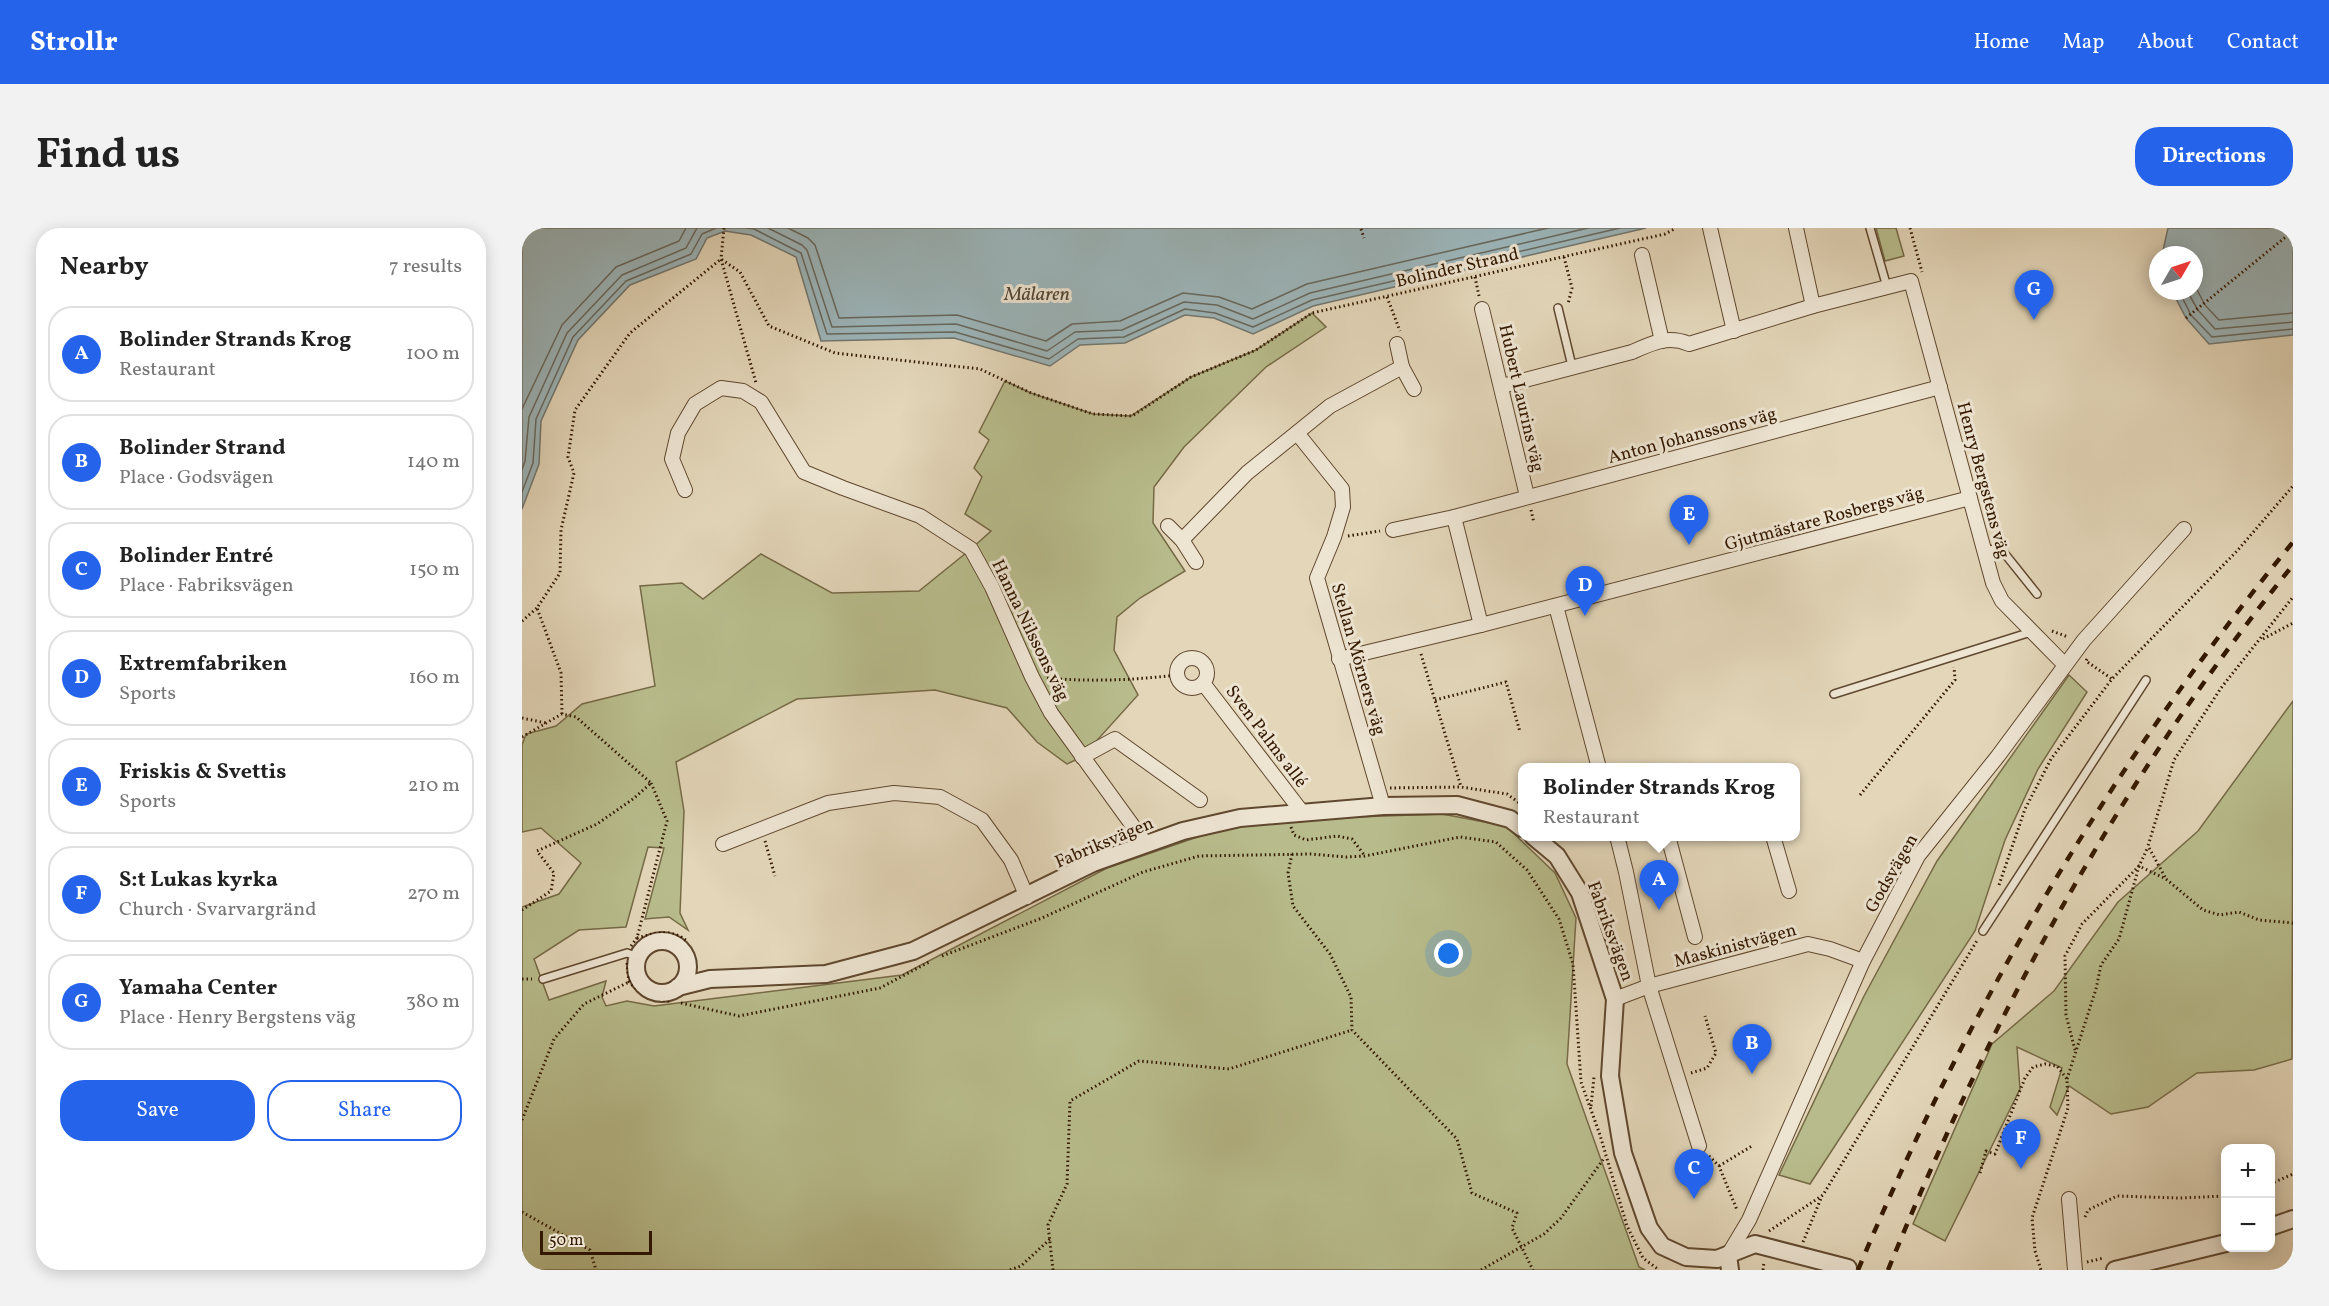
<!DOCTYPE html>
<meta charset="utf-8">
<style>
body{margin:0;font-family:Vollkorn,serif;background:#f2f2f2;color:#222}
.controls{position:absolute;right:18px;bottom:18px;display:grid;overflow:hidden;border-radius:12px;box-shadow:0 3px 15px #0003}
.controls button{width:54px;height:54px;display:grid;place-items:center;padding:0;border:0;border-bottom:2px solid #e0e0e0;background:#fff;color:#222;font:30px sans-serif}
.compass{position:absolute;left:1627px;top:18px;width:54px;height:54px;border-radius:50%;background:#fff;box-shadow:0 3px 15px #0003;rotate:51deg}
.scale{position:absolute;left:18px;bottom:15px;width:112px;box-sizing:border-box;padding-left:6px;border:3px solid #341900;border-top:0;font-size:16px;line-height:21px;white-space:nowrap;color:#341900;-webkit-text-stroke:4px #ede4d2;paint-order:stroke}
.you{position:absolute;left:927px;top:726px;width:21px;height:21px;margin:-15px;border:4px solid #fff;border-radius:50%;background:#1a73e8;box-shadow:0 0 0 9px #1a73e833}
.badge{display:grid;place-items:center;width:39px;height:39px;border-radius:50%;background:#2563eb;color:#fff;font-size:20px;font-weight:700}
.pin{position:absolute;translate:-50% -50px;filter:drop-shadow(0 2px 3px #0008)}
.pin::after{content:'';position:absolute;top:32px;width:21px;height:18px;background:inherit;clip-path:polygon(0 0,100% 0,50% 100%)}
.popup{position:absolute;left:996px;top:535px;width:282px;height:78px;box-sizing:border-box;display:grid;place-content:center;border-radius:12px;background:#fff;filter:drop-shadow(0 2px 4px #0005);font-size:20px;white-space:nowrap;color:#767676}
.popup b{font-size:22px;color:#222}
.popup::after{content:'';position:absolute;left:50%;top:100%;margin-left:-12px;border:12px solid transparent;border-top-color:#fff}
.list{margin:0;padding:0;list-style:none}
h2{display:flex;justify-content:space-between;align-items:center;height:78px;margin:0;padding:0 24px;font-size:26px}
h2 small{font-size:20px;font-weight:400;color:#767676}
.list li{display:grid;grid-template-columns:39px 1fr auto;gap:18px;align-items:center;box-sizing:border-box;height:96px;margin:0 12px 12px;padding:0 12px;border:2px solid #e0e0e0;border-radius:24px}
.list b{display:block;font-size:22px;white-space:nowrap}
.list p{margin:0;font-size:20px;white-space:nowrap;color:#767676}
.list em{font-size:20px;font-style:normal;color:#767676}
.actions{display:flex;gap:12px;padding:18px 24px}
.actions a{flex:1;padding:14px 0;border:2px solid #2563eb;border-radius:24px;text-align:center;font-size:21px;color:#2563eb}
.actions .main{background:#2563eb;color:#fff}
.map{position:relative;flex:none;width:1771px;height:1042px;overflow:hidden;border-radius:24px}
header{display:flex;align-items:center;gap:36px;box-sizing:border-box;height:84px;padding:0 30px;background:#2563eb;color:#fff}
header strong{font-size:28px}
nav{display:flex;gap:33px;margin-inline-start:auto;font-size:21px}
.intro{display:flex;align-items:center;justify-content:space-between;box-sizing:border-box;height:144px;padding:0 36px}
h1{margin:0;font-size:42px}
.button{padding:15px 27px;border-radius:24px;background:#2563eb;color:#fff;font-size:21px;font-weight:700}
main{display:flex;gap:36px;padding:0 36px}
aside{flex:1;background:#fff;border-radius:24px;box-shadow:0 3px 15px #0003}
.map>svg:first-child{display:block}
.green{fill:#b8bc8c;stroke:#766a46;stroke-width:1.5}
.water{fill:#9cb6bb;stroke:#727770;stroke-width:1.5}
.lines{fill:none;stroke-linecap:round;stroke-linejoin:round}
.shore{stroke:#68685e;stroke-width:1.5}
.service-casing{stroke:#60482e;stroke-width:10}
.minor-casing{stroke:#60482e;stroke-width:16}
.tertiary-casing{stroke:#60482e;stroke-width:20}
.path{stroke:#341900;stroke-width:3;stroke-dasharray:1.5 3;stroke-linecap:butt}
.service{stroke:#ede4d2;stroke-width:7}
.minor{stroke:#ede4d2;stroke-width:14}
.tertiary{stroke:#ede4d2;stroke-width:16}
.rail{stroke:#341900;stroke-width:4.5;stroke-dasharray:10 10;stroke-linecap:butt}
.labels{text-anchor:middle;stroke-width:6;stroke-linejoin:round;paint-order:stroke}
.street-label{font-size:18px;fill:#341900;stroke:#ede4d2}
.water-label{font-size:20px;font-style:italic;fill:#534838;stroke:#ede4d2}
</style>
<header>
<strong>Strollr</strong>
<nav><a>Home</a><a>Map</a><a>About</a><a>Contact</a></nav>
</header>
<div class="intro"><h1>Find us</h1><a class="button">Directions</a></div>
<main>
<aside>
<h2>Nearby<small>7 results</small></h2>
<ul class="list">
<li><span class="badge">A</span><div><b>Bolinder Strands Krog</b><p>Restaurant</p></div><em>100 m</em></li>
<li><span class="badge">B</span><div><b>Bolinder Strand</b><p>Place · Godsvägen</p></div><em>140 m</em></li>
<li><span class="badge">C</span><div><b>Bolinder Entré</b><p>Place · Fabriksvägen</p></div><em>150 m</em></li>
<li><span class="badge">D</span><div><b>Extremfabriken</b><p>Sports</p></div><em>160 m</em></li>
<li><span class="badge">E</span><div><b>Friskis &amp; Svettis</b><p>Sports</p></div><em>210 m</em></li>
<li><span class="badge">F</span><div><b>S:t Lukas kyrka</b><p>Church · Svarvargränd</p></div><em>270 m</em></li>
<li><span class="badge">G</span><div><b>Yamaha Center</b><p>Place · Henry Bergstens väg</p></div><em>380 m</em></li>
</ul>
<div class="actions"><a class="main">Save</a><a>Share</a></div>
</aside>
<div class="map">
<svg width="1771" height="1042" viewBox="0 0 1771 1042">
<rect width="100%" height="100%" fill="#e3d6b9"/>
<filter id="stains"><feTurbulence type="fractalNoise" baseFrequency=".00333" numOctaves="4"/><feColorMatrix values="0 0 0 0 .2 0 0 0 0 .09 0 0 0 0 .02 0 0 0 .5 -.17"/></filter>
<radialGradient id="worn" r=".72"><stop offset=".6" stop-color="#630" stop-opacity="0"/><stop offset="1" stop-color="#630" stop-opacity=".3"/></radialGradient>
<g class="green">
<path d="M1354,0H1374L1382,28L1363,33Z"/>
<path d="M790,85L804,99L744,139L662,219L632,259L631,295L663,343L618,370L595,389L592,422L616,467L560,529L545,536L515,514L485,480L413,462L275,471L154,534L162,583L158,685L166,702L147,689L123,691L142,620L126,619L104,699L57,702L12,731L27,772L84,753L80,769L84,778L105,773L132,778L380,747L585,640L722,593L920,586L984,598L1033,645L1054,690L1045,836L1117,1039L1123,1042H0V679L37,666L59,635L19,600L0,604V517L4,506L34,498L60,476L133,458L118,358L160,355L181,371L239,326L310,365L397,363L449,321L469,303L443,286L460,249L452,240L467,212L457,204L483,153L509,165L571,186L609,188L669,149L734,122Z"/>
<path d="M1547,447L1565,464L1516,541L1483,612L1453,703L1288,956L1257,947L1342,768L1415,633Z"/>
<path d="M1771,473L1770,831L1732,842L1675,845L1626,879L1589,886L1547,858L1535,887L1528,879L1540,840L1495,819L1498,861L1423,1013L1391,996L1470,816L1532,763L1596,674L1676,603Z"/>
</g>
<g class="water">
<path d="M0,0H1124L791,78L731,106L692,90L663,87L603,115L558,117L528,138L432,110L299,113L274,29L229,7L203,3L185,10L174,31L108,57L56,112L19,193L17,236L0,281Z"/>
<path d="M1646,0H1771V107L1687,116L1664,90L1650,63H1672V27H1640Z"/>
</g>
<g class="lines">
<g class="shore">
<path d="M224,0L232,1L279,25L305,106L433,104L527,131L556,111L602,109L663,81L693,85L731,99L790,72L1098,0"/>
<path d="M246,0L280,17L285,22L310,99L434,96L525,123L553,104L600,102L662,74L695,77L731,91L788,65L1066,0"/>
<path d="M266,0L286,10L293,17L317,90L435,87L524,113L550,96L598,93L661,65L697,69L730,81L785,56L1026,0"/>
<path d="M1672,56L1683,77L1697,92L1771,85"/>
<path d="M1657,63L1669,87L1690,109L1771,101"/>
<path d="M1665,63L1676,82L1693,101L1771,94"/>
<path d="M0,181L40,97L94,39L157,13L164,0"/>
<path d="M0,242L3,233L7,189L45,105L100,47L164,20L175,0"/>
<path d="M0,264L11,235L14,191L51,109L104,53L169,26L180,6L194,0"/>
</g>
<defs>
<g id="service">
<path d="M1348,0L1365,59"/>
<path d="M1036,80L1050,138"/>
<path d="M1462,322L1479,321L1515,366"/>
<path d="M1312,466L1509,404"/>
<path d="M1461,703L1624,452"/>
<path d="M21,751L105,725L116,729"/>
</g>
<g id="minor">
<path d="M1188,0L1212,103"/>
<path d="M1274,0L1291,78"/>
<path d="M1120,27L1140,113"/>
<path d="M960,81L1005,268"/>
<path d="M875,116L880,139L892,161"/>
<path d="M980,158L1110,124C1130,115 1146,107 1167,116L1291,78L1389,53L1471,355L1480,373L1543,437"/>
<path d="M775,205L820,261L821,279L812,309L795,350L861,578"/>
<path d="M163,262L150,231L156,205L173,176L199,160L221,163L239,174L282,244L321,260L398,288L449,321L470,359L510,449L529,485L624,616"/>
<path d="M932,289L959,397"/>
<path d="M646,298L660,312L674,334"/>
<path d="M871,302L932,289L1418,159"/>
<path d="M660,312L725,245L808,178L880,139"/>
<path d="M1034,378L1077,540"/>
<circle cx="670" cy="445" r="15"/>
<path d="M817,431L959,397L1448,270"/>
<path d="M681,455L780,584"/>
<path d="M560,529L593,511L678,572"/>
<path d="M1146,608L1173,709"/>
<path d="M1251,608L1267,663"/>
<path d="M201,616L306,575L372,565L418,569L460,592L489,632L505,669"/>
<path d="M1093,771L1127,758L1104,644L1095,608"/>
<path d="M1177,918L1127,758L1286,716L1308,721L1341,733"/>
<path d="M1547,971L1553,1042"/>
<path d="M1206,1027L1227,992L1341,733L1396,628L1476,528L1562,412L1662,301"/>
</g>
<g id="tertiary">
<path d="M1011,608L1035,628L1058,665L1093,771L1088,848L1101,925L1127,1000L1140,1018L1164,1029L1195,1031L1233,1016L1326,1040"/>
<circle cx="140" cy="739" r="26"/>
<path d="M156,759L188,751L304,746L391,723L571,635L661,603L718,590L861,578L935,577L988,591L1000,600"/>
<path d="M1748,999L1771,991"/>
<path d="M1206,1027L1208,1042"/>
<path d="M1593,1042L1704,1015"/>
</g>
</defs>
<use href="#service" class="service-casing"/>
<use href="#minor" class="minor-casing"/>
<use href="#tertiary" class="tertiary-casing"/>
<g class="path">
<path d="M202,0L199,31L234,155"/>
<path d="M1388,0L1400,44"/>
<path d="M839,1L842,10"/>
<path d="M1042,29L1050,60L1046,76"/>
<path d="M953,49L957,68"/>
<path d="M865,69L878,103"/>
<path d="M1664,90L1771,3"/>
<path d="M1009,282L1012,295"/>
<path d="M826,308L858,303"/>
<path d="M0,393L15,380"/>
<path d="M1530,403L1546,409"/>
<path d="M1741,411L1771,395"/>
<path d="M899,426L939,559"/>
<path d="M1565,431L1564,433L1590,451"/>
<path d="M525,450C569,454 612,452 655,447"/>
<path d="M913,472L984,454L998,504"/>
<path d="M40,486L39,445L15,380L38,345L39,302L52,245L46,229L53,182L108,105L199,31L218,44L247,98L313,125L458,141L509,165L571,186L610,188L669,149L734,122L790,85L1143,6L1154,0"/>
<path d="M0,490L24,495"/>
<path d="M0,509L40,486L54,489L129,555L111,571L75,596L15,623L32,645L29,663L0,682"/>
<path d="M129,555L145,593L115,710C133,705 149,700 165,713"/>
<path d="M868,560L939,559L985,566L1000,577"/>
<path d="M1338,567L1433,452L1432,439"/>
<path d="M769,599L772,607L784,612L815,608L830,611L843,628"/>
<path d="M243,613L253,648"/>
<path d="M770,626L766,645L771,678L808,726L829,769L830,802L935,911L950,965L995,985L990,1000L1011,1042"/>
<path d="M1643,649L1626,618L1652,532L1699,460L1771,369"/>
<path d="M1477,657L1503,581L1529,531L1590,451L1715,323L1771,258"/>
<path d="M1079,673L1107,752"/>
<path d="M109,718L115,710"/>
<path d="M420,728L520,690L621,644L677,628L788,626L825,629L843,628L938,609L974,614L1005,642L1037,691L1051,736L1059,854L1078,907L1105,998L1121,1030L1137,1042"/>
<path d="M105,735L107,754C119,766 130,771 147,773"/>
<path d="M0,751H10"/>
<path d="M159,775L217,788L358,760L409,733"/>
<path d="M1553,822L1544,787L1543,728L1560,696L1617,638L1626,619"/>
<path d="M1169,845L1185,840L1194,825L1183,788"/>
<path d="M1545,851L1574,761L1579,737L1597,711L1617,638L1644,651L1681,682L1698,687L1717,684L1737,692L1771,695"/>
<path d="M1069,878L1072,849"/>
<path d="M0,892L32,811L62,776L107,754L115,745"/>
<path d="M1187,928L1197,938L1215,982"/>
<path d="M1197,938L1230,918"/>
<path d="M1458,945L1464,923L1473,926L1503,850L1511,839L1523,836L1535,838L1545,851L1546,880L1510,990L1513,1023L1519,1042"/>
<path d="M1748,956L1771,946"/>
<path d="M0,984L68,1022L74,1042"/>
<path d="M1563,989L1566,982L1595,968L1658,970L1704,968"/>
<path d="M1247,1003L1301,967L1456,711"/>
<path d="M1281,1014L1300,968"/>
<path d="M1565,1034L1582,1030"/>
<path d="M488,1042L499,1038L528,1011"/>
<path d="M531,1042L526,997L545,956L548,873L617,833L707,841L830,802"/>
<path d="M959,1042L1022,1006L1039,990L1083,929"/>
<path d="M1241,1042L1242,1034"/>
</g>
<use href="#service" class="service"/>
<use href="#minor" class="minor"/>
<use href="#tertiary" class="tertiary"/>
<g class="rail">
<path d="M1336,1042C1446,779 1590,535 1771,314"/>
<path d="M1366,1042C1469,790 1599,549 1771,337"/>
</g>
</g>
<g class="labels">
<g class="street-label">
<text transform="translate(935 39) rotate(-13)" y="6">Bolinder Strand</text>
<text transform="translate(1000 170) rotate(77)" y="6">Hubert Laurins väg</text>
<text transform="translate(1170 207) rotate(-15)" y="6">Anton Johanssons väg</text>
<text transform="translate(1462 252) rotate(75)" y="6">Henry Bergstens väg</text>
<text transform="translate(1302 290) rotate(-15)" y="6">Gjutmästare Rosbergs väg</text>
<text transform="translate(509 402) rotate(64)" y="6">Hanna Nilssons väg</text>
<text transform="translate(837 431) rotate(74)" y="6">Stellan Mörners väg</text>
<text transform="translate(745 508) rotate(53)" y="6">Sven Palms allé</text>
<text transform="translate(582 614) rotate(-23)" y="6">Fabriksvägen</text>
<text transform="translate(1369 645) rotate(-60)" y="6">Godsvägen</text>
<text transform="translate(1089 703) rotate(70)" y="6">Fabriksvägen</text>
<text transform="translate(1213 717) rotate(-15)" y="6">Maskinistvägen</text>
</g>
<g class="water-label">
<text x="515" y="72">Mälaren</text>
</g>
</g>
<rect width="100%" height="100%" filter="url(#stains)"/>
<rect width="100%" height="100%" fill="url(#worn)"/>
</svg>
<div class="controls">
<button>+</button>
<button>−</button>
</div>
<svg class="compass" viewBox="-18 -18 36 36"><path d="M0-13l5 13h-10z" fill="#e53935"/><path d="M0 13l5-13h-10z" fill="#767676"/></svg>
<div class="scale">50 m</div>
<div class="you"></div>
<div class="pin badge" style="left:1137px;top:682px">A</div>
<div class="popup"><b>Bolinder Strands Krog</b>Restaurant</div>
<div class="pin badge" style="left:1230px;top:846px">B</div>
<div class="pin badge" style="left:1172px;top:971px">C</div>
<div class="pin badge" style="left:1063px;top:388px">D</div>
<div class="pin badge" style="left:1167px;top:317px">E</div>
<div class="pin badge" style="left:1499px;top:941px">F</div>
<div class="pin badge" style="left:1512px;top:92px">G</div>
</div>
</main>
